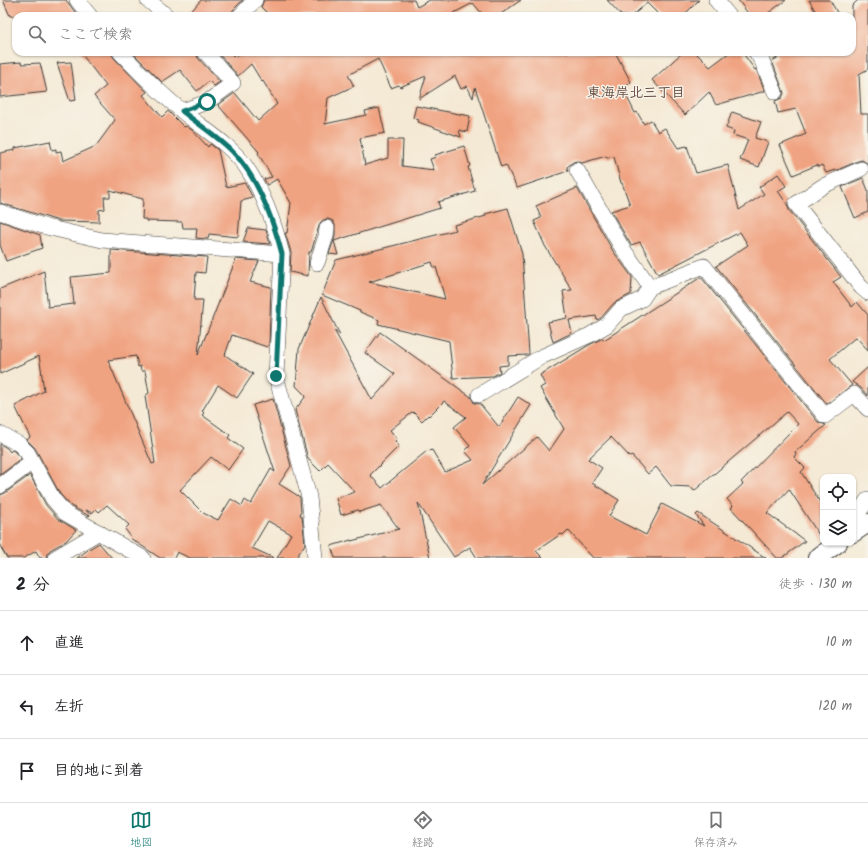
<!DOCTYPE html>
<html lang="ja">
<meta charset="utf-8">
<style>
body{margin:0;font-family:Kalam,"Klee One",sans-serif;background:#f6f6f6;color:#202124}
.controls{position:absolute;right:12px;bottom:12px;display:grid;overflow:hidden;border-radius:8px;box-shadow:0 1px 3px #0004}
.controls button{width:36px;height:36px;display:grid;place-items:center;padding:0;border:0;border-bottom:1px solid #e0e0e0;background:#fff;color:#202124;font:20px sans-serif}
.stop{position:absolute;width:12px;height:12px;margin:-9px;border:3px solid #0f766e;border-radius:50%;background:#fff}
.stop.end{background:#0f766e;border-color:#fff;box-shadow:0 1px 4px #0008}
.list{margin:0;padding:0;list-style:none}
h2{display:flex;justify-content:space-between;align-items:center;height:52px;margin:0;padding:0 16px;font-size:17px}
h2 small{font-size:13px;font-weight:400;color:#757577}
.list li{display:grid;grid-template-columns:26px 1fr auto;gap:12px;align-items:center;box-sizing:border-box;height:64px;padding:0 16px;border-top:1px solid #e0e0e0}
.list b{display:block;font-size:15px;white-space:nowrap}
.list em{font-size:13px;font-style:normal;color:#757577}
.icon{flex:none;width:22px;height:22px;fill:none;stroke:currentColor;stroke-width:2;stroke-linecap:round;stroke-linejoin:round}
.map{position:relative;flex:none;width:868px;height:558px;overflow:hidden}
.search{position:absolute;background:#fff;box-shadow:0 1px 3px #0004;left:12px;right:12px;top:12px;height:44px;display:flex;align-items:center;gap:10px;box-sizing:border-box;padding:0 14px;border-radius:12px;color:#757577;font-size:15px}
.sheet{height:244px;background:#fff}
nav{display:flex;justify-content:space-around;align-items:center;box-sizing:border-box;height:56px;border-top:1px solid #e0e0e0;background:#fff;font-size:11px;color:#757577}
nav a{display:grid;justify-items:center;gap:2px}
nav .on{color:#0f766e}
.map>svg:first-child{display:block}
.building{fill:#f0a381;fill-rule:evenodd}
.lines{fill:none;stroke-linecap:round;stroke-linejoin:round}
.minor-casing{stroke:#3c3b38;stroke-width:16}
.tertiary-casing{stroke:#3c3b38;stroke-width:20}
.minor{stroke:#fff;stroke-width:15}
.tertiary{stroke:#fff;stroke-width:18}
.route{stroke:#0f766e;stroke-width:5}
.labels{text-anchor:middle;stroke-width:3;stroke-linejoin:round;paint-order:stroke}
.neighbourhood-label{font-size:14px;font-weight:bold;fill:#664b3f;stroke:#f7f3e8}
</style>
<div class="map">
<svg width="868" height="558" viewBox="0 0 868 558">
<rect width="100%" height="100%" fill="#f7f3e8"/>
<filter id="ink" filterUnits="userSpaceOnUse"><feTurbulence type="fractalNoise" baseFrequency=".025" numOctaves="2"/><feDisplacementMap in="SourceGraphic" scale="8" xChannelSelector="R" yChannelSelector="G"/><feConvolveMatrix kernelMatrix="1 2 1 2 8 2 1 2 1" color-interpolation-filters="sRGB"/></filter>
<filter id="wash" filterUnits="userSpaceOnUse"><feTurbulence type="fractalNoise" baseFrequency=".012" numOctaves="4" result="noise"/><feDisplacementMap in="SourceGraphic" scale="16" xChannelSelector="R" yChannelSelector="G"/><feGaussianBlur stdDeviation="0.9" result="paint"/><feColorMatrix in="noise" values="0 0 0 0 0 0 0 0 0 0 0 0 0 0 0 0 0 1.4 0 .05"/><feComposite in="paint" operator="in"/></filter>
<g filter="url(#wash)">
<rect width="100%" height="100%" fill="#f4e9d4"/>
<g id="blocks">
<g class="building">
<path d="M3,0H66L78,16H10Z"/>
<path d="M201,0H243L233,10L231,16H187Z"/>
<path d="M264,0H414L417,7L430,0H521L498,16H484L473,3L448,16H270L261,7Z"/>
<path d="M607,0H699L683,16H660L647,3L632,16H622Z"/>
<path d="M738,0H786L764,16H750Z"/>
<path d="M809,0H830L839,16H818Z"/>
<path d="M858,0H868V69L859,74L861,114H868V164L862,160L858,161L835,171V170L826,173L822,165L818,167L817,165L793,175L780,145L806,134L796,109L778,113L775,101L782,98L784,93L772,61L779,57L776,52H852V6Z"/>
<path d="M80,52H111L114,58L147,92L143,95L162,117L168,111L184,127L186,126L192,130L208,147L210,144L218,150L226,187L245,183L253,198L241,201L238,237L209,234L208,239L196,238L197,228H183L182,222L146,221V219H142L143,199L110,190V197H104L105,209L99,210V222L59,221L0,203V153L15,150V148L50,141L52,150L56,149V152L61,151L63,161L96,146L115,120L94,96L106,86Z"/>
<path d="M132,52H196L198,58L220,82L214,86L209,81L197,91L180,70L162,82Z"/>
<path d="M219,52H231L235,57L243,52H615L631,82L623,89L635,113L637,112L644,124L651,120L658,132L665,128L678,148L687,146L696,173L728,165L739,210L764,194L759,187L778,174L786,186L778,191L787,204L789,210L841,277L833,282L852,307L857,302L868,315V350L856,337L830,359L852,385L827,404L716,266L748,245L740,232L658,274L640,242L631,245L611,211L630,205L622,183H621L614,157L607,158L606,156L582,163L577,161L573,162L567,167L568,171L517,188L506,165L501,167L475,87L473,98L467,86L461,89L455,76L419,99L426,76L400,87L399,85L391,88L378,59L348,75L354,86L328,98L325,124L366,115L365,111L379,108L385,133L360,138L365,165L388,158V140H403L402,166L434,170L430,159L436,157L435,155L464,146L470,166L468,167L475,191L438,202L440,208L334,241L338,255L329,254L335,237V225L333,221L328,219L323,220L320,223L311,252H309L308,276L290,272L291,252L285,233H287L291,203L277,179L267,185L264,179L272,177L258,153L259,152L218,105L235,93L258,121L277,104L263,81L262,82L251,64L238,76L218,53Z"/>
<path d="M683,52H695L710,67L730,52H742L755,70L756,69L765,91L716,105L709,92L685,115L652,80Z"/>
<path d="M21,62L22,64L40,63L47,92L0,97V64Z"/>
<path d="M71,62L76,100L70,101L57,63Z"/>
<path d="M416,106L470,116L467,132L459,130L461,137L418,122L419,120L413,118Z"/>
<path d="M732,112L761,122L755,138L768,142L759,167L740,160L748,140L733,135L734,131L726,128Z"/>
<path d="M863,178L868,190V212L855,218L842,187Z"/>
<path d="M577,188L613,251L632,277L631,294L614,303L601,318L597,320L596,316L569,320L572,333L553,342L548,322L567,318L563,291L572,290L545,246L534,221L541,218L536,206Z"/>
<path d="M508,208L522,254L529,354L527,355L508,356V365L499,366L500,372L493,376L453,378L449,341L378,324L379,320L360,312V311L322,295L336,260L456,230L454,225L486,216L485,214ZM432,262L434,268L436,267L445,299L369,282Z"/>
<path d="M0,221L40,235L42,248L6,261L0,245Z"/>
<path d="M248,228L266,230L270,244L243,242Z"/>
<path d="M111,250L207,257L205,273L196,272L194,300H203L198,355L236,259L259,261L250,282L271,287L269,344L267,347L232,335L225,355L253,374L237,398L218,385L202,411L204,413L202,415L230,435L228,438L243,449L228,470L211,457L180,490L203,513L218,520L231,499L242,506L245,500L251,504L271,469L275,472L253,405L273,399L291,466L279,484L300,497V499L301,512L300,515L302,516L305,544L296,558H277L291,534L268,521L252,548L274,558H190L177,552L174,558H160L130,538L131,537L125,529L129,525L107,505L99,512L96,509L92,513L86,510L90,515L89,516L71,506L60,494L35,448L27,440L30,437L15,406L44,391L41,368L39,356L0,374V289L44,271L48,307L74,304L71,277L111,273ZM136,356L138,367L140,366L141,371H145L149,393L145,396L155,463L152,464L108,360Z"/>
<path d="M701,277L818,422L826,425L795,452L796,454L794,457L805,468L801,472L823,507V541L789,489L767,513L805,541L782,558H777L731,508L733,506L727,499L743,484L741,482L798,424L787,412L694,491L691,487L671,486L656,467L648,474L632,456L630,457L611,437L588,459L602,468L592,483L619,500L609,516L646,535L662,504L704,526L696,515L698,513L766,558H593L568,530L563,535L561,534L536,551L543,558H477L470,547L454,557L418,503L430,558H335L331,546L351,540V541L399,529L381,505L359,512L358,510L341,515L336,498L355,492L328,463L320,471L308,459L295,410L306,396L296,386L299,349L321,297L340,335L334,330L372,400L395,374L365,353L380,332L471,397L474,403L480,404L499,427L518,397L531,405L482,485L537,437L549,451L564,429L540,388L545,385L540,375L589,345L603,338L604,340ZM444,401L466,417L454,427L470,446L465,451L473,460L445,472L432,450L429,451L428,450L382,488L370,475L399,446L395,441L397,439L390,430L413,412L422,421L428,415L429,416Z"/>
<path d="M868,367V396L861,388L852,382Z"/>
<path d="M0,444L7,448L10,452L12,450L14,451L21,459L0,475Z"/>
<path d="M30,475L46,505L58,519L76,530L66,541L50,550L47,554L46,558H40L36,551L24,558H7L0,546V495L5,493Z"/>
<path d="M99,543L112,558H77L89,549Z"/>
</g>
</g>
</g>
<g filter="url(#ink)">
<use href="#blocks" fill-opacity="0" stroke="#3c3b38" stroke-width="1"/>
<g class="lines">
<defs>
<g id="minor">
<path d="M77,0L90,16"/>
<path d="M148,0L167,16"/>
<path d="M716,0L729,16"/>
<path d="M240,16L255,0"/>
<path d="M120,52C140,73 160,93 182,111C203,129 230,144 246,167C263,192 275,225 282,254L276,376L309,497L315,558"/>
<path d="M756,52L762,61L775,92"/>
<path d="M182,111L207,102L233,83L205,52"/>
<path d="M861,169L823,186L796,204L861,287L868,293"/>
<path d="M577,170L621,246L650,287"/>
<path d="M0,212L46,227L102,240L282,254"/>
<path d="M317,263L326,236L327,228"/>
<path d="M479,395L541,357L590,335L607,325L621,309L642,299L650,287L704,266L825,416L854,394L868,409"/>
<path d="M0,434L19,444L27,452L53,499L65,513L143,558"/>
<path d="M0,486L32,462"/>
<path d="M853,521L868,499"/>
<path d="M55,558L99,532"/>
</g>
<g id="tertiary">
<path d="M853,533L868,523"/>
<path d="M817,558L838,543"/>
</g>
</defs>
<use href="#minor" class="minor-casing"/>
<use href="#tertiary" class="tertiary-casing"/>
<use href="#minor" class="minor"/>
<use href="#tertiary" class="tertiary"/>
</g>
</g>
<g class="lines" filter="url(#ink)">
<path class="route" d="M207,102L182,111C198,124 217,136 232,151C257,176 273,220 282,254L276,376"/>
</g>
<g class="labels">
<g class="neighbourhood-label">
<text x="636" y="97">東海岸北三丁目</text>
</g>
</g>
</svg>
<div class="controls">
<button><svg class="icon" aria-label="locate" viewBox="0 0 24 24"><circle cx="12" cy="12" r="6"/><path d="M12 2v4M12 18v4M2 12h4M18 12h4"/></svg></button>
<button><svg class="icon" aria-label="layers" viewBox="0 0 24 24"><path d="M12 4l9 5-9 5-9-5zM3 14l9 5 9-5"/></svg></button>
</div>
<div class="stop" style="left:207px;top:102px"></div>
<div class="stop end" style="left:276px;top:376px"></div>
<div class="search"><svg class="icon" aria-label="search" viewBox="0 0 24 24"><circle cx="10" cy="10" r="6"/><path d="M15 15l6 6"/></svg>ここで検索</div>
</div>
<section class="sheet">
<h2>2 分<small>徒歩 · 130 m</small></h2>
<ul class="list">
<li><svg class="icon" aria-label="ahead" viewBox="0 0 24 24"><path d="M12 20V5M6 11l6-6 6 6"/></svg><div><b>直進</b></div><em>10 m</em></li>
<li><svg class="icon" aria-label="left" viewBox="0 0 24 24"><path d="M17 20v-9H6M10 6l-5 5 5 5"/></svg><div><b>左折</b></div><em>120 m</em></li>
<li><svg class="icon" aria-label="arrive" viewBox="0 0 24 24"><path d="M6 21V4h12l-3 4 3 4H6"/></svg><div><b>目的地に到着</b></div></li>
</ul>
</section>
<nav>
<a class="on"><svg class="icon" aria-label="map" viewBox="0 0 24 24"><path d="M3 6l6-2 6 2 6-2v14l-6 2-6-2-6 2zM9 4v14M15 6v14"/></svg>地図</a>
<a><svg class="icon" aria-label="directions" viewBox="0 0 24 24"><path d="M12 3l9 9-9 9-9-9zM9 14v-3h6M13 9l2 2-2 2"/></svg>経路</a>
<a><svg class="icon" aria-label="saved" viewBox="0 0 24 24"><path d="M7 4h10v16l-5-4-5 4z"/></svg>保存済み</a>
</nav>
